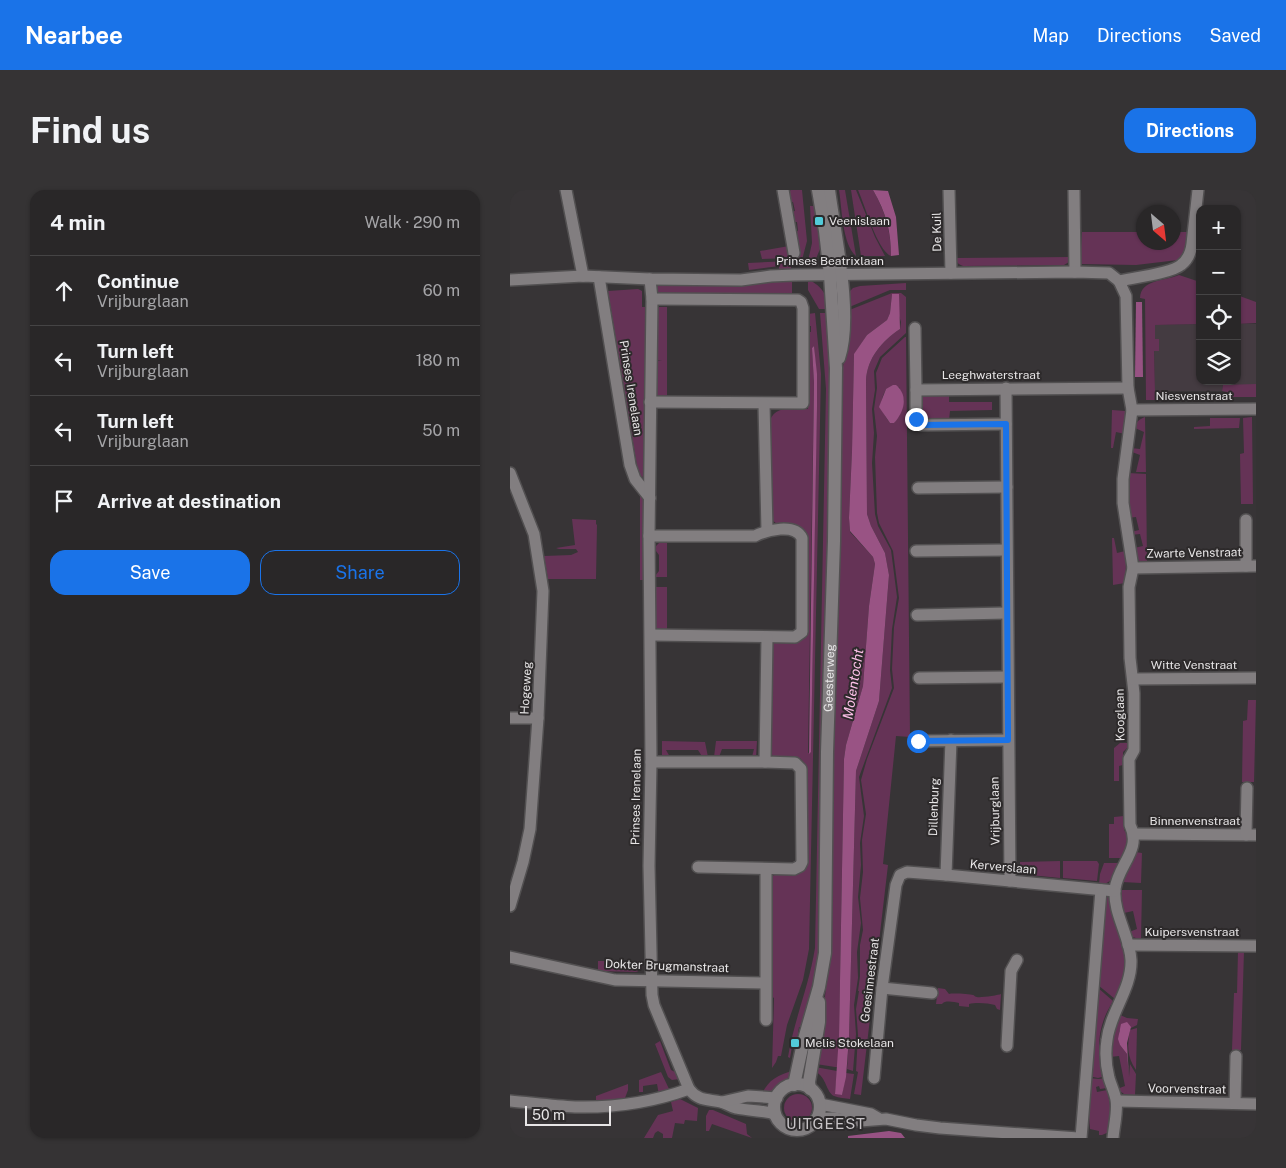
<!DOCTYPE html>
<meta charset="utf-8">
<style>
body{margin:0;font-family:"Public Sans",sans-serif;background:#353334;color:#f1f3f6}
.controls{position:absolute;right:15px;top:15px;display:grid;overflow:hidden;border-radius:10px;box-shadow:0 1px 4px #0004}
.controls button{width:45px;height:45px;display:grid;place-items:center;padding:0;border:0;border-bottom:1px solid #454445;background:#292728;color:#f1f3f6;font:25px sans-serif}
.compass{position:absolute;left:626px;top:15px;width:45px;height:45px;border-radius:50%;background:#292728;box-shadow:0 1px 4px #0004;rotate:152deg}
.scale{position:absolute;left:15px;bottom:12px;width:86px;box-sizing:border-box;padding-left:5px;border:2px solid #e7e5e6;border-top:0;font-size:14px;line-height:18px;white-space:nowrap;color:#e7e5e6;-webkit-text-stroke:4px #2d2a2b;paint-order:stroke}
.stop{position:absolute;width:15px;height:15px;margin:-11px;border:4px solid #1a73e8;border-radius:50%;background:#fff}
.stop.end{background:#1a73e8;border-color:#fff;box-shadow:0 1px 5px #0008}
.list{margin:0;padding:0;list-style:none}
h2{display:flex;justify-content:space-between;align-items:center;height:65px;margin:0;padding:0 20px;font-size:21px}
h2 small{font-size:16px;font-weight:400;color:#a5a5a8}
.list li{display:grid;grid-template-columns:32px 1fr auto;gap:15px;align-items:center;box-sizing:border-box;height:70px;padding:0 20px;border-top:1px solid #454445}
.list b{display:block;font-size:19px;white-space:nowrap}
.list p{margin:0;font-size:16px;white-space:nowrap;color:#a5a5a8}
.list em{font-size:16px;font-style:normal;color:#a5a5a8}
.actions{display:flex;gap:10px;padding:15px 20px}
.actions a{flex:1;padding:11px 0;border:1px solid #1a73e8;border-radius:15px;text-align:center;font-size:18px;color:#1a73e8}
.actions .main{background:#1a73e8;color:#fff}
.icon{flex:none;width:28px;height:28px;fill:none;stroke:currentColor;stroke-width:2;stroke-linecap:round;stroke-linejoin:round}
.map{position:relative;flex:none;width:746px;height:948px;overflow:hidden;border-radius:15px}
header{display:flex;align-items:center;gap:30px;box-sizing:border-box;height:70px;padding:0 25px;background:#1a73e8;color:#fff}
header strong{font-size:24px}
nav{display:flex;gap:28px;margin-inline-start:auto;font-size:18px}
.intro{display:flex;align-items:center;justify-content:space-between;box-sizing:border-box;height:120px;padding:0 30px}
h1{margin:0;font-size:35px}
.button{padding:12px 22px;border-radius:15px;background:#1a73e8;color:#fff;font-size:18px;font-weight:700}
main{display:flex;gap:30px;padding:0 30px}
aside{flex:1;background:#292728;border-radius:15px;box-shadow:0 1px 4px #0004}
.map>svg:first-child{display:block}
.built{fill:#443b41}
.green{fill:#653356;fill-rule:evenodd}
.forest{fill:#975283}
.water{fill:#995384}
.lines{fill:none;stroke-linecap:round;stroke-linejoin:round}
.street-casing{stroke:#525051;stroke-width:14}
.secondary-casing{stroke:#525051;stroke-width:15}
.street{stroke:#827e80;stroke-width:11}
.secondary{stroke:#827e80;stroke-width:12}
.route{stroke:#1a73e8;stroke-width:6}
.poi-dot{fill:#52cbd9;stroke:#2d2a2b;stroke-width:2}
.labels{text-anchor:middle;stroke-width:4;stroke-linejoin:round;paint-order:stroke}
.poi-label{font-size:12px;fill:#e7e5e6;stroke:#2d2a2b;text-anchor:start}
.street-label{font-size:12px;fill:#e7e5e6;stroke:#2d2a2b}
.water-label{font-size:14px;font-style:italic;fill:#fabfe6;stroke:#2d2a2b}
.quarter-label{font-size:15px;letter-spacing:1px;fill:#c8c4c7;stroke:#2d2a2b}
</style>
<header>
<strong>Nearbee</strong>
<nav><a>Map</a><a>Directions</a><a>Saved</a></nav>
</header>
<div class="intro"><h1>Find us</h1><a class="button">Directions</a></div>
<main>
<aside>
<h2>4 min<small>Walk · 290 m</small></h2>
<ul class="list">
<li><svg class="icon" aria-label="ahead" viewBox="0 0 24 24"><path d="M12 20V5M6 11l6-6 6 6"/></svg><div><b>Continue</b><p>Vrijburglaan</p></div><em>60 m</em></li>
<li><svg class="icon" aria-label="left" viewBox="0 0 24 24"><path d="M17 20v-9H6M10 6l-5 5 5 5"/></svg><div><b>Turn left</b><p>Vrijburglaan</p></div><em>180 m</em></li>
<li><svg class="icon" aria-label="left" viewBox="0 0 24 24"><path d="M17 20v-9H6M10 6l-5 5 5 5"/></svg><div><b>Turn left</b><p>Vrijburglaan</p></div><em>50 m</em></li>
<li><svg class="icon" aria-label="arrive" viewBox="0 0 24 24"><path d="M6 21V4h12l-3 4 3 4H6"/></svg><div><b>Arrive at destination</b></div></li>
</ul>
<div class="actions"><a class="main">Save</a><a>Share</a></div>
</aside>
<div class="map">
<svg width="746" height="948" viewBox="0 0 746 948">
<rect width="100%" height="100%" fill="#373436"/>
<path class="built" d="M690,134V191H727V134H746V195H713L712,201H645L644,161H649V150L645,149V135Z"/>
<g class="green">
<path d="M281,0H292L297,51L292,70L288,71L284,42L288,41L287,32H282L280,22L285,21L283,12H278L277,2Z"/>
<path d="M329,0H335L346,66C332,54 332,18 329,0Z"/>
<path d="M341,0H346L365,47L375,66H351Z"/>
<path d="M348,0H363C375,21 381,41 381,66C367,60 355,15 348,0Z"/>
<path d="M300,16H305L310,59L305,71H298L302,53Z"/>
<path d="M572,42H633L634,52H664V42H678L676,61L668,70L626,75L570,74Z"/>
<path d="M279,56L281,66L279,68L252,69L250,61Z"/>
<path d="M561,67L559,72L554,75L453,76C450,75 446,73 446,68Z"/>
<path d="M281,71V80H269V76L239,80L238,73Z"/>
<path d="M669,85L690,92V134L645,135V149H649V161H644L645,201H657V210H636L635,109L630,108C631,89 655,91 669,85Z"/>
<path d="M282,90V105L148,104L146,97L150,94L231,96Z"/>
<path d="M301,91C314,98 316,106 320,119H309L298,100V92Z"/>
<path d="M396,93V100H380L337,118L338,103L343,98L350,96Z"/>
<path d="M128,99L132,101V117H135V281L133,287L130,286L128,282L98,101Z"/>
<path d="M382,103H391L396,107V143L370,167L364,181L365,200L362,219L364,243L362,273L365,324L368,336L381,360L387,407L382,439L380,480L382,498L349,587L354,626L350,653L351,675L348,707L351,733L347,762L348,788L344,815L346,844L343,881L337,879L339,847L346,581L369,511L379,385L375,363L361,336L357,324L356,191C357,168 372,151 390,139L391,132L382,104L380,123L377,130L357,145L344,165L342,261L339,328L340,342L363,367L365,374L359,416L353,496L336,555L334,569L329,846L328,877H325L306,874C312,836 316,799 320,761L331,191L336,156L337,121Z"/>
<path d="M727,105L746,112V133L727,134Z"/>
<path d="M149,117H157V208L146,207V171L152,170H146L147,119Z"/>
<path d="M305,123L311,184L299,759L293,790L277,835L271,866H268L266,872L262,878L264,808L261,806V687C272,679 289,691 296,676L295,574L290,568H264L261,563V455L266,451H289L296,445L297,346C291,327 268,344 260,326V230C266,215 284,219 298,219V142H301V136H298V124ZM304,156L307,195L301,562L298,563L304,193L302,158Z"/>
<path d="M310,123H320V249L310,755L308,775L293,838L289,837L287,850H283L280,868L278,867C284,830 299,796 305,758L316,199Z"/>
<path d="M395,147H396L400,547L386,546L373,674L378,675L351,905L344,904L348,882L346,881L348,845L346,819L349,801H348L350,786V755L353,740L350,708L353,682L352,650L356,624L351,590L357,569L384,498L382,479L384,437L389,408L383,361L369,333L367,323L365,267L367,246L364,219L367,198L366,183L372,168ZM389,197L394,210L384,233H380C370,220 369,213 376,199Z"/>
<path d="M746,194V207H717V202L712,201L713,195Z"/>
<path d="M439,203V212H482V220L440,221L439,230L413,229L411,226L410,208L412,206L416,204Z"/>
<path d="M602,220L615,221L616,224L615,244L606,242L603,258H601Z"/>
<path d="M635,227L636,282H626L630,265L622,262L621,258L630,259L634,242L625,238C625,232 630,229 635,227Z"/>
<path d="M742,227L743,314H731L730,264L734,263L733,228Z"/>
<path d="M700,228H730L729,238L684,239V237L700,236Z"/>
<path d="M618,283L636,284L637,372L629,371L624,358L633,356L630,344L621,345V342L629,340L626,327L618,328Z"/>
<path d="M130,305L135,312V390H130Z"/>
<path d="M62,329L86,330V334L87,335L86,389H38L34,366L61,365L68,362L66,359H49L46,358L65,355Z"/>
<path d="M602,348H604L607,363L615,361L616,375L615,393L603,395Z"/>
<path d="M157,350V387H146L145,386L149,381V365L146,361V356L151,351Z"/>
<path d="M146,397H157V440L145,439Z"/>
<path d="M738,510H746L744,592H732L733,531L737,530Z"/>
<path d="M152,551L195,552L198,567L193,568L188,560H156L160,567H152Z"/>
<path d="M206,551H247L246,567H242L244,559H212L209,567H204Z"/>
<path d="M610,553H619V556L613,562V575L609,576V591H604V558Z"/>
<path d="M614,626V640L619,647L613,668H599V634H604V627Z"/>
<path d="M625,662L632,663L631,693L612,692Z"/>
<path d="M550,671V688L510,684V672Z"/>
<path d="M553,671H587L589,674L587,691L553,688Z"/>
<path d="M594,673H610C605,683 603,695 589,694L590,684Z"/>
<path d="M612,700H632L631,750L623,747L619,742L627,739L623,721L614,723L612,715Z"/>
<path d="M597,706L601,709L604,731L614,756L616,770L615,785L605,809L588,795L595,708Z"/>
<path d="M728,761H734L731,860H722L724,803H727Z"/>
<path d="M88,771H132L131,780L126,782L88,781Z"/>
<path d="M587,797L603,811C587,837 587,857 592,887L588,888L579,886Z"/>
<path d="M428,798L435,799L439,804C442,803 460,804 463,805C464,805 465,807 467,807C470,808 489,805 491,804L490,820L487,819L485,815C478,813 466,812 459,814V817L449,816V813C444,812 435,810 432,814H426Z"/>
<path d="M610,825L617,828L628,829L627,835L621,838L611,839L609,841L610,855L617,864L619,887L620,874L626,884L625,905L614,904L607,899L615,896L609,866L600,867L601,851Z"/>
<path d="M627,838L626,880C617,867 617,856 620,840Z"/>
<path d="M150,851L161,880L167,883L169,889L162,890L158,887L145,854Z"/>
<path d="M305,877L327,881L325,903L332,905L336,883L344,884L340,909C335,908 329,908 324,906C316,902 317,888 305,881Z"/>
<path d="M283,881C278,894 266,903 252,904C258,890 269,884 283,881Z"/>
<path d="M151,882L160,901L149,905L147,894L133,896V902H129V890Z"/>
<path d="M578,888L589,889L595,888L594,893L597,898L590,899L589,896L586,897L587,902L597,900C601,916 601,925 599,942L592,945H589V941L580,939L579,927H575Z"/>
<path d="M118,894V900L115,908L86,911V906Z"/>
<circle cx="288" cy="918" r="14"/>
<path d="M170,909L188,918L187,931L175,930L174,934L165,933L162,948H153V944L148,941L145,943L143,948H134L148,925L163,921L161,912Z"/>
<path d="M199,920H203L236,934L237,944L242,948L202,934L199,941H196V926Z"/>
</g>
<g class="forest">
<path d="M626,112H632L633,187H625Z"/>
<path d="M383,195H386C399,206 394,222 384,233H380L369,217L376,199Z"/>
<path d="M379,941L391,943L395,948H338V946Z"/>
</g>
<g class="water">
<path d="M363,0L378,1L386,27L389,65L381,66C381,40 376,23 363,0Z"/>
<path d="M382,104H389L390,139C372,151 357,168 356,191L357,324L361,336L375,363L379,385L369,511L346,581L339,847L336,887L332,905L325,904L329,846L334,569L336,555L353,496L359,416L365,374L363,367L340,341L339,328L342,261L344,164L357,145L377,130L380,123Z"/>
<path d="M304,156L307,184V217L301,562L299,564L304,193L302,158Z"/>
<path d="M617,832L621,837L617,853L619,888L617,864L610,855L608,849L611,834Z"/>
</g>
<g class="lines">
<defs>
<g id="street">
<path d="M56,0L73,86"/>
<path d="M273,0L284,63"/>
<path d="M439,0L441,83"/>
<path d="M564,0L565,82"/>
<path d="M89,87L120,275L125,289L140,308"/>
<path d="M140,89L142,109L139,346L141,572L139,676L142,805L144,815L179,899"/>
<path d="M0,90L73,86L140,89L231,90L261,86L284,85L565,82L599,83L609,91L616,106L618,198L622,220L613,289V313L623,378L619,397L620,468L624,503V560L619,569L620,635C632,660 608,675 605,699C603,724 620,746 621,770C622,799 600,822 597,850C595,862 596,876 599,888C601,895 605,903 606,910C608,921 604,936 603,948"/>
<path d="M609,91C623,88 662,83 671,75C679,69 681,62 682,54L688,0"/>
<path d="M405,138L406,200L618,198"/>
<path d="M496,198L500,691"/>
<path d="M406,200V229L407,232L411,235L496,234"/>
<path d="M140,212L293,213V118L291,112L288,110L142,109"/>
<path d="M254,214L257,340"/>
<path d="M622,220L746,219"/>
<path d="M0,283L24,344L33,401L28,528L20,639L13,672L0,716"/>
<path d="M408,298L497,297"/>
<path d="M736,330V376"/>
<path d="M139,346H245C257,340 285,333 292,348V442L285,447L141,445"/>
<path d="M406,361L496,360"/>
<path d="M623,378L746,376"/>
<path d="M407,425L496,423"/>
<path d="M409,488L497,487"/>
<path d="M623,489L746,488"/>
<path d="M0,528H28"/>
<path d="M408,551L498,550"/>
<path d="M141,572H255"/>
<path d="M624,644L746,645"/>
<path d="M736,645L737,598"/>
<path d="M188,677L284,679L290,676L292,672L291,579L285,573L255,572L257,447"/>
<path d="M436,685L441,550"/>
<path d="M618,755L746,756"/>
<path d="M0,767L105,790L255,793"/>
<path d="M372,798L422,803"/>
<path d="M256,830V679"/>
<path d="M497,856L501,781L507,770"/>
<path d="M364,888L372,798L386,695L390,685L397,682L436,685L605,701"/>
<path d="M0,911C22,913 44,916 65,917C103,918 143,912 179,899C188,911 197,909 211,912C216,913 220,917 226,918C239,921 252,920 265,924"/>
<path d="M607,911L746,914"/>
<path d="M212,912L238,906L267,908"/>
<path d="M725,913L726,866"/>
<path d="M310,914L361,924L368,928"/>
<path d="M306,929L322,928L350,931L376,929L406,935L430,938L568,948"/>
<path d="M571,948L591,700"/>
</g>
<g id="secondary">
<path d="M319,0C325,45 343,126 329,168"/>
<circle cx="287" cy="917" r="23"/>
<path id="s1" d="M284,895L293,853L309,797L315,763L317,562L324,351L326,178L320,85L315,41L308,0"/>
<path d="M300,899L299,892L309,832V812"/>
</g>
</defs>
<use href="#street" class="street-casing"/>
<use href="#secondary" class="secondary-casing"/>
<use href="#street" class="street"/>
<use href="#secondary" class="secondary"/>
</g>
<g class="lines">
<path class="route" d="M406,229L407,232L411,235L496,234L498,543V550L408,551"/>
</g>
<g class="poi-dot">
<rect x="304" y="26" width="10" height="10" rx="2.5"/>
<rect x="280" y="848" width="10" height="10" rx="2.5"/>
</g>
<g class="labels">
<g class="poi-label">
<text x="319" y="35">Veenislaan</text>
<text x="295" y="857">Melis Stokelaan</text>
</g>
<g class="street-label">
<text transform="translate(427 42) rotate(-91)" y="4">De Kuil</text>
<text x="320" y="75">Prinses Beatrixlaan</text>
<text x="481" y="189">Leeghwaterstraat</text>
<text transform="translate(121 198) rotate(81)" y="4">Prinses Irenelaan</text>
<text x="684" y="210">Niesvenstraat</text>
<text transform="translate(684 363) rotate(-1)" y="4">Zwarte Venstraat</text>
<text x="684" y="479">Witte Venstraat</text>
<text dy="4" stroke="none"><textPath href="#s1" startOffset="411">Geesterweg</textPath></text>
<text transform="translate(16 498) rotate(-87)" y="4">Hogeweg</text>
<text transform="translate(610 525) rotate(-91)" y="4">Kooglaan</text>
<text transform="translate(126 607) rotate(-89)" y="4">Prinses Irenelaan</text>
<text transform="translate(424 617) rotate(-88)" y="4">Dillenburg</text>
<text transform="translate(485 621) rotate(-91)" y="4">Vrijburglaan</text>
<text x="685" y="635">Binnenvenstraat</text>
<text transform="translate(493 677) rotate(5)" y="4">Kerverslaan</text>
<text x="682" y="746">Kuipersvenstraat</text>
<text transform="translate(157 776) rotate(2)" y="4">Dokter Brugmanstraat</text>
<text transform="translate(360 790) rotate(-83)" y="4">Goesinnestraat</text>
<text transform="translate(677 899) rotate(1)" y="4">Voorvenstraat</text>
</g>
<g class="water-label">
<text transform="translate(343 494) rotate(-81)" y="5">Molentocht</text>
</g>
<g class="quarter-label">
<text x="316" y="939">UITGEEST</text>
</g>
</g>
</svg>
<div class="controls">
<button>+</button>
<button>−</button>
<button><svg class="icon" aria-label="locate" viewBox="0 0 24 24"><circle cx="12" cy="12" r="6"/><path d="M12 2v4M12 18v4M2 12h4M18 12h4"/></svg></button>
<button><svg class="icon" aria-label="layers" viewBox="0 0 24 24"><path d="M12 4l9 5-9 5-9-5zM3 14l9 5 9-5"/></svg></button>
</div>
<svg class="compass" viewBox="-18 -18 36 36"><path d="M0-13l5 13h-10z" fill="#e53935"/><path d="M0 13l5-13h-10z" fill="#a5a5a8"/></svg>
<div class="scale">50 m</div>
<div class="stop" style="left:408px;top:551px"></div>
<div class="stop end" style="left:406px;top:229px"></div>
</div>
</main>
